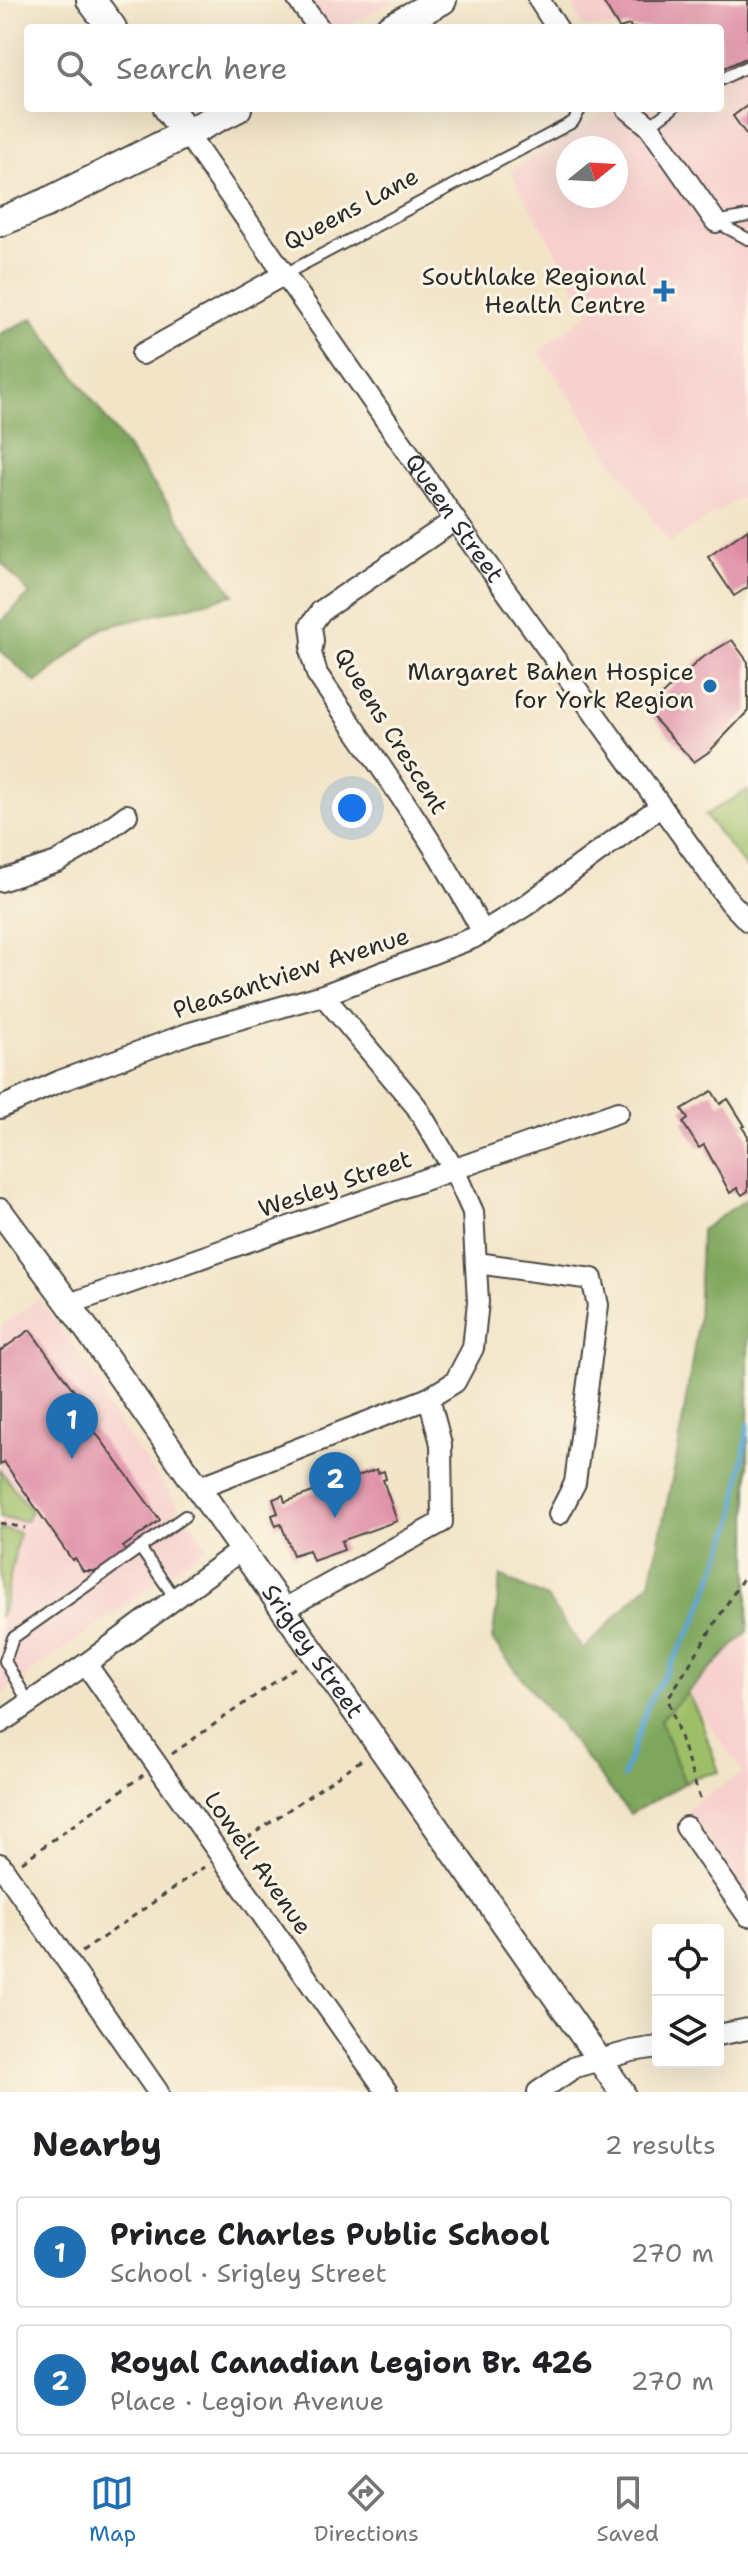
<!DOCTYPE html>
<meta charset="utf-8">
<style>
body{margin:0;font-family:"Shantell Sans",sans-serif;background:#f2f2f2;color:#202124}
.controls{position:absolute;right:24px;bottom:24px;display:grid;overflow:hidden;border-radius:8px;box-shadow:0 8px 32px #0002}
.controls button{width:72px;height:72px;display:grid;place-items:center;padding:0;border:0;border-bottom:2px solid #e0e0e0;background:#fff;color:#202124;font:40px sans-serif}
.compass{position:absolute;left:556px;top:136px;width:72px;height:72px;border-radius:50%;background:#fff;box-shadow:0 8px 32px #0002;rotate:72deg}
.you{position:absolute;left:352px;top:808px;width:28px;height:28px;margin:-20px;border:6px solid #fff;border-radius:50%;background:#1a73e8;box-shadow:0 0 0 12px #1a73e833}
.badge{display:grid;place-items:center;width:52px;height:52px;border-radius:50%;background:#1f6fb2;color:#fff;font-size:26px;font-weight:700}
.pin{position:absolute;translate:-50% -66px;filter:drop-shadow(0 2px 4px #0008)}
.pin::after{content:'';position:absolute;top:42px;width:28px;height:24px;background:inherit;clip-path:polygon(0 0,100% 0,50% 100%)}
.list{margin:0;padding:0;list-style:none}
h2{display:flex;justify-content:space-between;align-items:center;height:104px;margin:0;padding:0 32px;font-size:34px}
h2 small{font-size:26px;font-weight:400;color:#757577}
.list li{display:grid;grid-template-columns:52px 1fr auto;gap:24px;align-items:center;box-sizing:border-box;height:112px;margin:0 16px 16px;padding:0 16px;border:2px solid #e0e0e0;border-radius:8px}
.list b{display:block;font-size:30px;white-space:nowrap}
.list p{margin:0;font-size:26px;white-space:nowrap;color:#757577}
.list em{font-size:26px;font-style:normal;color:#757577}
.icon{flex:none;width:44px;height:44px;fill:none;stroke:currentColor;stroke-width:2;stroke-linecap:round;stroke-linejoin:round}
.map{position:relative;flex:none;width:748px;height:2092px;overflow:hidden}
.search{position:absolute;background:#fff;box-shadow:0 8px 32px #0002;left:24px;right:24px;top:24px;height:88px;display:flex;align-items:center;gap:20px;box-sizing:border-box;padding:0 28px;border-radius:8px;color:#757577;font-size:30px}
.sheet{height:360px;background:#fff}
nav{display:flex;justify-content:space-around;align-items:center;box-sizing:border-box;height:112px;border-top:2px solid #e0e0e0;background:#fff;font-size:22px;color:#757577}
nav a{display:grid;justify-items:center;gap:4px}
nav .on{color:#1f6fb2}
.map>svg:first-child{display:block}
.built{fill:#f7d0ce;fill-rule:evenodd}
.green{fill:#9ebf68;stroke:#64754a;stroke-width:2}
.forest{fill:#7ea65c;stroke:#546844;stroke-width:2}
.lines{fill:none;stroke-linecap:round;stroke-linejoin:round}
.stream{stroke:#58a4d1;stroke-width:5}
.building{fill:#df8ba6}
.service-casing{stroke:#494742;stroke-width:14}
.minor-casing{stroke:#494742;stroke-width:24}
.tertiary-casing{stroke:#494742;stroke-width:28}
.secondary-casing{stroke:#494742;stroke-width:32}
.path{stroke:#494742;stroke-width:3;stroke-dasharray:6 6;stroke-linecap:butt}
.service{stroke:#fff;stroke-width:10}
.minor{stroke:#fff;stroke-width:20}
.tertiary{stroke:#fff;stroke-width:24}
.secondary{stroke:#fff;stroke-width:28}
.poi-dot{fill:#1f6fb2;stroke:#fcf5e5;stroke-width:3}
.labels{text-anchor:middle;stroke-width:6;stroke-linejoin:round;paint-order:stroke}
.street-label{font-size:24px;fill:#2b2b2b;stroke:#fcf5e5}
.poi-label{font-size:24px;fill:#2b2b2b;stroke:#fcf5e5;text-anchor:end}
</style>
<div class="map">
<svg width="748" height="2092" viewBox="0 0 748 2092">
<rect width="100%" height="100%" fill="#fcf5e5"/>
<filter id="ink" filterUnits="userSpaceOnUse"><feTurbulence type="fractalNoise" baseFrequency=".0125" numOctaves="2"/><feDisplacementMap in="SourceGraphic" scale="16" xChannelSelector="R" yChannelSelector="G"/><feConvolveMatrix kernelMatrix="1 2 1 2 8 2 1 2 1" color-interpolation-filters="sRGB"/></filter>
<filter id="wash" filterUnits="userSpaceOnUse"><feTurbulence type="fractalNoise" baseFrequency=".006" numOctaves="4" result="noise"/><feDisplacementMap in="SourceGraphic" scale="32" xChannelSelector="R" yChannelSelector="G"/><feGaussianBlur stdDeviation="1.8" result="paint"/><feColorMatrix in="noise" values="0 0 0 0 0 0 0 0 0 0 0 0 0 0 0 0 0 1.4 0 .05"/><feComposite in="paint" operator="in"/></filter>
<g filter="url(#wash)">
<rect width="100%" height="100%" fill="#f2e4c7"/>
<g class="built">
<path d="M306,0H396L342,28H326Z"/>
<path d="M571,0H748V492L669,543L539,351L590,312L510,171L613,108H720V28H583ZM568,148H616V196H568Z"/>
<path d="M39,1299L102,1386L104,1403L207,1546L0,1695V1328Z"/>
<path d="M748,1631V1897L687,1808L743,1773L687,1692Z"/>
</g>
<g class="green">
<path d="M748,790V870L705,815Z"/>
<path d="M0,1470L31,1511L26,1521L0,1518Z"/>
<path d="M0,1529L19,1532L5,1603L0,1617Z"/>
<path d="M687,1692L700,1718L719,1772L695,1777L685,1783L660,1720Z"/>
</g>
<g class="forest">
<path d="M33,318L234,595L103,628L36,683L0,650V622L30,594L0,561V334Z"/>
<path d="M748,1198V1631L660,1720L685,1783L630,1814L492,1640L501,1576L547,1598L583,1650L650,1582L677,1456L698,1323L701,1230Z"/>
</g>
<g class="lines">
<path class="stream" d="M623,1777L649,1702L696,1621L734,1521L748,1424"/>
</g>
<g id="blocks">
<g class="building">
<path d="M602,0H748V57L720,70V28H631L630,25L619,28Z"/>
<path d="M748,105V137L733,116Z"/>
<path d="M748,529V587L734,596L708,557Z"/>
<path d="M732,640L748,662V711L710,751L694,762L646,710L700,659Z"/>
<path d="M712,1091L720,1104L728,1099L745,1126L742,1127L748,1136V1191L742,1195L737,1188L730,1193L704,1145L699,1148L683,1123L688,1119L682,1109Z"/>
<path d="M30,1330L85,1406L80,1411L160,1520L123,1547L127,1552L101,1571H83L75,1558L72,1560L4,1462L0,1465V1351Z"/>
<path d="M377,1469L378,1473L384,1471L386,1479L383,1480L397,1521L341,1541L344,1550L313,1561L309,1550L293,1555L281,1524L276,1526L272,1515L278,1513L273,1499L283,1495L285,1502Z"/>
</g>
</g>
</g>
<g filter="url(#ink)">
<use href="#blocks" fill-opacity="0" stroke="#494742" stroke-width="2"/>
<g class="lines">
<defs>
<g id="service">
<path d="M720,80L748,66"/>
<path d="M649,126L673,108"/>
<path d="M716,222L748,239"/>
<path d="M716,222L748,216"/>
<path d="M283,275L573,122L581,108"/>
<path d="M140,1548L175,1598"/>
<path d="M29,1703L5,1661L13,1638L185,1516"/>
</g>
<g id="minor">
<path d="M298,0L319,28"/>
<path d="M539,0L557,28"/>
<path d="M627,108L649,126L716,222"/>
<path id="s1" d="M187,134L460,527L730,902L748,921"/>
<path d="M142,354L283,275"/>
<path d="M455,520L321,611L311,625L313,641L311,653L317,674C374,758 436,842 483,933"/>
<path d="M0,881L57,862L88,844L127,815"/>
<path d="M0,1108L60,1081L190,1033L323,995L473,938L525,906L661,806"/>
<path d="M477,1263L592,1279L598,1305L575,1483L559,1514"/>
<path d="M69,1304L618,1112"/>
<path d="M197,1488L429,1398L455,1382L473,1348L478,1302L473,1212L454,1170L416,1106L323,995"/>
<path d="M282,1610L442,1522L441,1444L429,1398"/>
<path d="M86,1664L387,2092"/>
<path d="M0,1723L86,1664L241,1550"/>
<path d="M686,1827L748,1916"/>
<path d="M0,1864L158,2092"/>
<path d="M718,2035L748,2029"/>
<path d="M538,2092L575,2067L632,2051L658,2047"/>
</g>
<g id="tertiary">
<path id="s2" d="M0,1211L69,1304L622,2092"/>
</g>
<g id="secondary">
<path d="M91,0L112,28"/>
<path d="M390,28L442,0"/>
<path d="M168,108L187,134"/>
<path d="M0,222L46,203L237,108"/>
</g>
</defs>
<use href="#service" class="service-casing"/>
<use href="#minor" class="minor-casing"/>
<use href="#tertiary" class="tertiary-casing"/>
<use href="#secondary" class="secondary-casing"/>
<g class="path">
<path d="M0,1523L25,1528"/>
<path d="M172,1754L296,1667"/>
<path d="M700,1799L668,1699L748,1570"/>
<path d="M237,1845L363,1759"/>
<path d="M22,1862L143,1775"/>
<path d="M82,1952L204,1867"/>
</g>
<use href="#service" class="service"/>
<use href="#minor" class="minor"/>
<use href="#tertiary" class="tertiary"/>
<use href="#secondary" class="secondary"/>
</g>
</g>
<g class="poi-dot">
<path d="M660 279h8v8h8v8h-8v8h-8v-8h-8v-8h8z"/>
<circle cx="710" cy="686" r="8"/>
</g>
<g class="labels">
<g class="street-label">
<text transform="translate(351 209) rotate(-28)" y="8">Queens Lane</text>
<text dy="8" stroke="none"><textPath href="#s1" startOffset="468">Queen Street</textPath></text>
<text transform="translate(391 731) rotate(58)" y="8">Queens Crescent</text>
<text transform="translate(291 973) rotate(-18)" y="8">Pleasantview Avenue</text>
<text transform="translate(335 1184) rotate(-19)" y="8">Wesley Street</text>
<text dy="8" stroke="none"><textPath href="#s2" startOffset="540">Srigley Street</textPath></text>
<text transform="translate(258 1863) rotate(55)" y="8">Lowell Avenue</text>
</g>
<g class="poi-label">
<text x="646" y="285">Southlake Regional<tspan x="646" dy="28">Health Centre</tspan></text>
<text x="694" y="680">Margaret Bahen Hospice<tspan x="694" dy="28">for York Region</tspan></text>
</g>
</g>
</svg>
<div class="controls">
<button><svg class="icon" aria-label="locate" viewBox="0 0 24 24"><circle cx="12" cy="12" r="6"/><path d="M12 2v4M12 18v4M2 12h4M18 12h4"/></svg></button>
<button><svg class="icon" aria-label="layers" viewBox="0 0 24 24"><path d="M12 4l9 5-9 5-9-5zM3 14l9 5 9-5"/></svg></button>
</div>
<svg class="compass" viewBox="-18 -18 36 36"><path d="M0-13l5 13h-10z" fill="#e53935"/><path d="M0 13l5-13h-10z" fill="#757577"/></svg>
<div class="you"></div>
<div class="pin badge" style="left:72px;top:1459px">1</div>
<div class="pin badge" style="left:335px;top:1518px">2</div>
<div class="search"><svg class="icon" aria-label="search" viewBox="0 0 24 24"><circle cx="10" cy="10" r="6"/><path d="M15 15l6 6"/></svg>Search here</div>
</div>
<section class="sheet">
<h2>Nearby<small>2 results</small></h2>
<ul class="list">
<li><span class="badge">1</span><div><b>Prince Charles Public School</b><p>School · Srigley Street</p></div><em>270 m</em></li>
<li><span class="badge">2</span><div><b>Royal Canadian Legion Br. 426</b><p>Place · Legion Avenue</p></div><em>270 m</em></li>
</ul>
</section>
<nav>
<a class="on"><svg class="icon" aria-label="map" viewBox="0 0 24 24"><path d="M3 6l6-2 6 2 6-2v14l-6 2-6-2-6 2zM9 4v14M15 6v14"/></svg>Map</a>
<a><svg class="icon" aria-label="directions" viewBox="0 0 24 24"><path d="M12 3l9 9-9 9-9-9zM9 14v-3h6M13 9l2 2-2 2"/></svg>Directions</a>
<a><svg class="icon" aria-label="saved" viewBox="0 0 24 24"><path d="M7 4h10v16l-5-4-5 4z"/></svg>Saved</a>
</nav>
